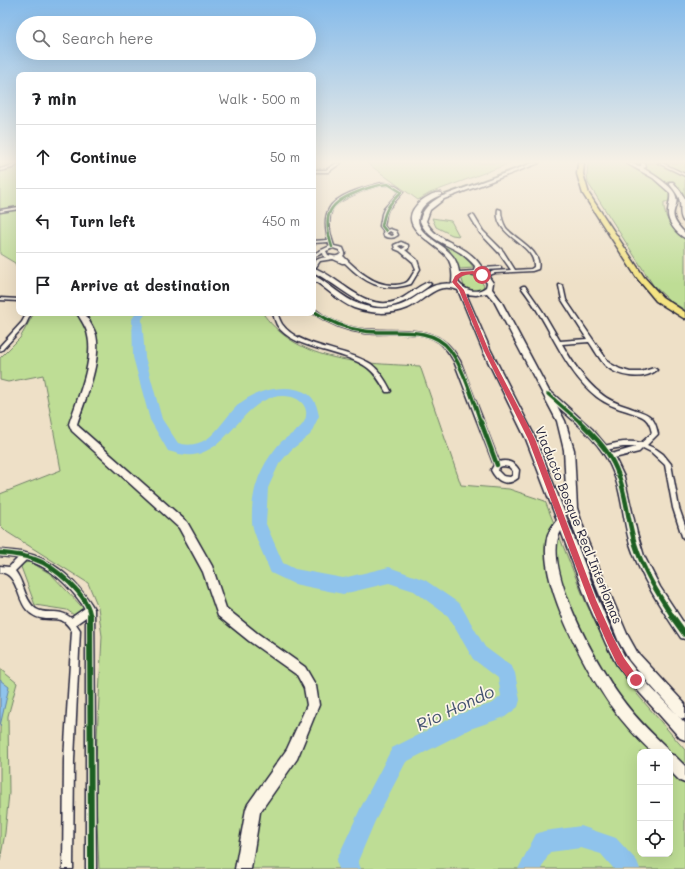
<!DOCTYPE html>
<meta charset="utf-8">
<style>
body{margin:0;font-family:Mali,sans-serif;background:#f6f6f6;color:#202124}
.controls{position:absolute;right:12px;bottom:12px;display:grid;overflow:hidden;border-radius:8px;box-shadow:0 4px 16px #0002}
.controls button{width:36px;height:36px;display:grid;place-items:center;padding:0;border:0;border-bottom:1px solid #e0e0e0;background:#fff;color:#202124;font:20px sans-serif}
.stop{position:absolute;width:12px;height:12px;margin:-9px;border:3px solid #d1495b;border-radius:50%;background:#fff}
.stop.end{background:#d1495b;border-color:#fff;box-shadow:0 1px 4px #0008}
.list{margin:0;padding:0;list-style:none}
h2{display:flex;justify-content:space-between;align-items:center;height:52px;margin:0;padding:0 16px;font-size:17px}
h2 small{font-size:13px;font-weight:400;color:#757577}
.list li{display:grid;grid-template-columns:26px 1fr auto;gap:12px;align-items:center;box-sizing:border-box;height:64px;padding:0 16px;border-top:1px solid #e0e0e0}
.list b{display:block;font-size:15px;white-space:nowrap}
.list em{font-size:13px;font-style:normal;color:#757577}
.icon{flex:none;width:22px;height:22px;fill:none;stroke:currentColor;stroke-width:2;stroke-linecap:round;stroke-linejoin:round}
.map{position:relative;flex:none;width:685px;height:869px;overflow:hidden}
.search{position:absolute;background:#fff;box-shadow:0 4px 16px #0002;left:16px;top:16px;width:300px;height:44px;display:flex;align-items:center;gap:10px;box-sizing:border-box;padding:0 14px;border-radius:22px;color:#757577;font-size:15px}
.panel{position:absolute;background:#fff;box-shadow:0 4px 16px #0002;left:16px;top:72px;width:300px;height:244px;border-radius:8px}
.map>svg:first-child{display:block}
.green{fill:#bedd95;stroke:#708068;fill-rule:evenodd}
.water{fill:#8fc3ec;stroke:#6383a5}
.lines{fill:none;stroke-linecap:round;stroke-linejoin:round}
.river{fill:#8fc3ec;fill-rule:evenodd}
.minor-casing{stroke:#22223b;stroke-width:3}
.tertiary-casing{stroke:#22223b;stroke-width:3}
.secondary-casing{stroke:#22223b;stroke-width:3}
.primary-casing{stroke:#22223b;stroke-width:3}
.minor{fill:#fcf5e5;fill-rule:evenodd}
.tertiary{fill:#fcf5e5;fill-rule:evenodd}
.secondary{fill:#fcf5e5;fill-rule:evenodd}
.primary{fill:#f4e382;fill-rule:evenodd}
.cycleway-far3-casing{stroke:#fcf5e5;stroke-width:4}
.cycleway-far2-casing{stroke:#fcf5e5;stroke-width:5.5}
.cycleway-far1-casing{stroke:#fcf5e5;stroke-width:7}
.cycleway-casing{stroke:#fcf5e5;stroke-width:8}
.cycleway-far3{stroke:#1b5e20;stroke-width:2.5}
.cycleway-far2{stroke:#1b5e20;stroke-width:3.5}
.cycleway-far1{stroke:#1b5e20;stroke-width:4.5}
.cycleway{stroke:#1b5e20;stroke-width:6}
.route{fill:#d1495b}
.labels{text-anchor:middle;stroke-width:3.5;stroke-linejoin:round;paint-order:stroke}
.street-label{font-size:13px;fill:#22223b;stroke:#fcf5e5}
.near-water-label{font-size:17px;font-style:italic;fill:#435270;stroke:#fcf5e5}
</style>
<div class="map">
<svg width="685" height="869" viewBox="0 0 685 869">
<rect width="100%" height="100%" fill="#eee0c7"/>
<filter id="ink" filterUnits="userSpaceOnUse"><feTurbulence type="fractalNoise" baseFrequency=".025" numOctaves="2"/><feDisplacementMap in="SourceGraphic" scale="8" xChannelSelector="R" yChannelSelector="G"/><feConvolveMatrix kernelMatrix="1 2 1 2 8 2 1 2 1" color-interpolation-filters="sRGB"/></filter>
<g filter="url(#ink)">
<g class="green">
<path d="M0,163H19V272L15,263L0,254Z"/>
<path d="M367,163H511L430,193L418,200Z"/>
<path d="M529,163H531L439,197C429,202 420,209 419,221L423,229L430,237C446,245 463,252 474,268L459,269L451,253L421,230C412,214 425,203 438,196Z"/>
<path d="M588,163H599L602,164L610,163H685V201L664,202C663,218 673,230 685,240V310L670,301L653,285L588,183L587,175Z"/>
<path d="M432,218L451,221L459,236L452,235L436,227Z"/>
<path d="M470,274L479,277L484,286L481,290L472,291L464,286L461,277Z"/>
<path d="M34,313H264V315C301,364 364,363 420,366L461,485L509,489L545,501L586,603L614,662L637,694L685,750V869H99L95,779L102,636L98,607L88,583L7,532L0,525V494L61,470L43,375L8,382L0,380V358L20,338ZM640,752H670V854H640Z"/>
<path d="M30,562L51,574L83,608L82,610L74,615L67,610L35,605L21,567L24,563Z"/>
<path d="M0,669L17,683L8,716L9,793L5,833L0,861Z"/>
</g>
<path class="water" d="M0,680L9,687L0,726Z"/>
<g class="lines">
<g class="river">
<path d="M136,313H146L142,319L145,357L162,419L178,443C188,446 197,445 207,439C218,431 226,417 236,407C250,393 276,385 295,389C312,393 316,400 319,416L310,435L291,450L279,464L268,488L266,524L283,563L295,569L343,578L389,567L425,580L460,604L485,647L512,667L515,673L520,700L518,707L505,717L470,729L406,762L375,821L358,861L361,869H339L336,861L361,807L392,748L459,714L493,703L501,696L498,678L473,659L448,616L414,591L389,583L343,594L294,584L271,573C267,563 252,531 252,522C251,499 256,476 270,456C273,452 277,446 281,442C291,433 308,427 306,411C305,404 299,399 292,397C251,388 236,438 206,451C192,458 182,455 168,451L150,420L133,357L132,319Z"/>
<path d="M581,826L616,838L637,861L640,869H614L601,854L581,848L550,852L541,869H518L536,834L544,831Z"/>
</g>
<defs>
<g id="minor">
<path d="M17,163H19V164L12,168L0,171V169L10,166Z"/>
<path d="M337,163H341L328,172H313V170H326Z"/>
<path d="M658,163H662L685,174V176Z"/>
<path d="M382,183C391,183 397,186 403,192L388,209L386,214L384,226L387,230L390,229L396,231L398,235C393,239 389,238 384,236L383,232L384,231L380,226L382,214L384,209L399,192C396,189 392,186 389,185C377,183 337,199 332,209C327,220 330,235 334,246L343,248L345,253L343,256C357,270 374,286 394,285C398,285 404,284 407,282C410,280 413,273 416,269L413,262L400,251L395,249L394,245L401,242L408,245V249L405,250L417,260L420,269L411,284C382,293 365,283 345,263H342L333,259L320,261L316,267H313C313,259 321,258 327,257H324L323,253L313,257V254L330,246L328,242L313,243V241L328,240C326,230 324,218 329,209C336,194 367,187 382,183ZM390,231L393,233L394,235L392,236L387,234V233ZM401,245L405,247L404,248L402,249L399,247L398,246ZM333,248L339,250L341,253C338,258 333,256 328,255L326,251Z"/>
<path d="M19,207V209L0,212V210Z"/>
<path d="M498,209L501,210C501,216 503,223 506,228C516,240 543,251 538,269L532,271L495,273L484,277L482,276L494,271L511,270L499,253L480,233L470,216L472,215L474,216L483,231L503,251L515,270L531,269L534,267C536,243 493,237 498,209Z"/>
<path d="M499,267H501V269L486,270L478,275L476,274L483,268Z"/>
<path d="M559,285H561L563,286L566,300L609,363L620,369L630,372H641L654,368L657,370C643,381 618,377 606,366C600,360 594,349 589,342L562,344C572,362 584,380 600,393C608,400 618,404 628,407C645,414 654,412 658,434L647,445L656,449L663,454L671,464L679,508L685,525V539L683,538L682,536L673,508L665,465L651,452L643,448L639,452L610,459H608L607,457L608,455L636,447H623L604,450H602L601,448L602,446H604C616,443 628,440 641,443L652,433C649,416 641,416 627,411C616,408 605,403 597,397C569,375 556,341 538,312C533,303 527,295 521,287L523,286H525L543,312L560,341L587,339L562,300L559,286Z"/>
<path d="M0,298L19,299V301L0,300Z"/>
<path d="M313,309C318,311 322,315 326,317C335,322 345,326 355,328C382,334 419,324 442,340C450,345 455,353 460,361L499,462C507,459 515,463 519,470L518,478C507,487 497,482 491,470L494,465L454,361C450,354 446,347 439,342C419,328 387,336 364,333C345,331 328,323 313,313ZM503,466L509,467L513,471V475L510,477L503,476L498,471L499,467Z"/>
<path d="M27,313H31L26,324L2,350L0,351V346L22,322Z"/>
<path d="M273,313H277C279,317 280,321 282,324C299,348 347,348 371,364C380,371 386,381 391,391L390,392H386C381,383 376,374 368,368C345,350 292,350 277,325C275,321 274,317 273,313Z"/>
<path d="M0,550C8,551 17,551 25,553C46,558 63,570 77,586C83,593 90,601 94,609L96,869H86V617L76,624L80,630L74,760L73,869H63L64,760L72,631C69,627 66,622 61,620C58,619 53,619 49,619C41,619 33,617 27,610C17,599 18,574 0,572V566L9,567L18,558L0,556ZM26,560C52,567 70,587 85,608L71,618C58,607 47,616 36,609C24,600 24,582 15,571Z"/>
</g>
<g id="tertiary">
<path d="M626,163C631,162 636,166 641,166V163H645L646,167L643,168C651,173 671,185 675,194C682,209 662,211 685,233V238C677,234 667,222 668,212C668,205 671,201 670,193L653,178Z"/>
<path d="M669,182H673L681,192L685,200V222L683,221C679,214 681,210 680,202C679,195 673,189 669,183Z"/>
<path d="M548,391L551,392L592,429L613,454L624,477L637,533L644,556L660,587L685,625V639L681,638C661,608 641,578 630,544C622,516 622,485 607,459C593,434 567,415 545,396L544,394L545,392Z"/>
</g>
<g id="secondary">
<path d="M533,163H539L444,199L430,210L426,221C434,238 451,241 466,251C472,255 477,260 481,266L480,272L489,277L493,283L492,289L501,301L565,421L574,450L577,508L588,542L627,634L637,652L685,704V719L680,718L643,677L629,660L619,642L578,542L567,508L564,450L557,421L494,301L487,293L476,295L466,294L491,351L536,439L598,599L614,636L625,657L640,676L685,723V740L680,738L632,684L617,665L606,644L587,601L561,531C540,566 599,668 621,698C634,716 650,732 666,747L668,752H652C637,738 623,723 611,706C586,670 538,583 547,538C548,532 553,525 557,520L526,439L483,351L458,290C436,281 426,300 408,308C391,315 371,314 354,308C338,302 327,288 313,280V275L315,276C330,284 342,298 359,304C374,310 395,310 409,301C424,292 433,281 453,284L452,282C453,273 452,263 446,256C433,241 392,226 421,201C427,197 434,192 441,193V195C431,199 422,204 419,215C413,233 441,242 450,253C455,258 458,265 459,272L474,271L475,266C471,261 466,257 461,253C445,243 428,240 420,221C422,209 430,203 440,197ZM470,274C477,275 483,277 487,283L486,287C477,294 465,291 458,282C459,276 464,275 470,274Z"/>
<path d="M313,268L317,269L323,272C345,284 369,311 396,301C407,297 415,288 426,283L428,282L431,284C428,287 423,290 419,293C372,326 353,293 313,272Z"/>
<path d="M77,313H85C88,320 94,328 96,335C102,361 85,400 77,424L79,427L187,522L212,566L226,608L257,633L305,667L316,686L319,705L297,759L260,812L251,869H235L246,809L248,804L287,749L307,705L304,688L297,675L249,641L218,616L203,572L179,528L72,431L69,424C77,400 94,361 88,336C87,328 81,320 77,313Z"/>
<path d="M670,754L675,756L685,766V783L680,781L670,771Z"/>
</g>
<path id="primary" d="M578,163H584L583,174L589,194L644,277L662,297L685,312V319L656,301L637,278L583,194L577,174Z"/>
</defs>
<use href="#minor" class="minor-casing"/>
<use href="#tertiary" class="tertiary-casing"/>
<use href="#secondary" class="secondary-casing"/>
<use href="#primary" class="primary-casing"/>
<use href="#minor" class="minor"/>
<use href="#tertiary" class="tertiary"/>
<use href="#secondary" class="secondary"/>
<use href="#primary" class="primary"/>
<defs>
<path id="cycleway-far3" d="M332,247C323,218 326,204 355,193C366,188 377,185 388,184L401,192C389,205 385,208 382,226L386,231"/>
<g id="cycleway-far2">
<path d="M313,311C328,321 345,329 364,331C391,335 431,324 450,350C464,369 473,401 481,423"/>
<path d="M548,394L581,423"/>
</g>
<g id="cycleway-far1">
<path d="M481,422L497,465"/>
<path d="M580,422C591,433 603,444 610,457C626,483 626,515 635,544C643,570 658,594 673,617"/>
<path d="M0,553C11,554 23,555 34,559C53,565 90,596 90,617"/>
</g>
<g id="cycleway">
<path d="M90,616L91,869"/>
<path d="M672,616L685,634"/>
</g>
</defs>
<use href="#cycleway-far3" class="cycleway-far3-casing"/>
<use href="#cycleway-far2" class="cycleway-far2-casing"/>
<use href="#cycleway-far1" class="cycleway-far1-casing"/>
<use href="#cycleway" class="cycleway-casing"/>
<use href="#cycleway-far3" class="cycleway-far3"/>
<use href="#cycleway-far2" class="cycleway-far2"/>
<use href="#cycleway-far1" class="cycleway-far1"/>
<use href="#cycleway" class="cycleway"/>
</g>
</g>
<linearGradient id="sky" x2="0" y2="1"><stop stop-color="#84baea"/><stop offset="0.57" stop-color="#f7f1e6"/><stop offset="1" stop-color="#f7f1e6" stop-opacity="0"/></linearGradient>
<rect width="685" height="284" fill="url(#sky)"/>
<path class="route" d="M473,271L484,275L482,276C473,274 467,273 459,278L457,282L464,290L489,351L535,439L596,600L613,637L624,658L640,680L639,684L636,685L633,684L617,664L607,643L589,601L528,439L484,351L459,290L452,282L455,276L461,272Z"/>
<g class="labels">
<g class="street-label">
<text transform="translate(579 525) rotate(68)" y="5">Viaducto Bosque Real Interlomas</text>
</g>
<g class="near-water-label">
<text transform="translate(455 708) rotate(-25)" y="6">Rio Hondo</text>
</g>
</g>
</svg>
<div class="controls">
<button>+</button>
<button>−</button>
<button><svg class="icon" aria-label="locate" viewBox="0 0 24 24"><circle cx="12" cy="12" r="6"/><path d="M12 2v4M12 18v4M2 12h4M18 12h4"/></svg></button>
</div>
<div class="stop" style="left:482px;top:275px"></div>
<div class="stop end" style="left:636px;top:680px"></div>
<div class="search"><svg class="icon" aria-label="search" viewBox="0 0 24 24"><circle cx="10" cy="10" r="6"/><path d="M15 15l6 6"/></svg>Search here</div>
<section class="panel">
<h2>7 min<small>Walk · 500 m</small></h2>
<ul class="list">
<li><svg class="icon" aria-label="ahead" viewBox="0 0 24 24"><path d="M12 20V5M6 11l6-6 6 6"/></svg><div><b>Continue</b></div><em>50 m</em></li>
<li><svg class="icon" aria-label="left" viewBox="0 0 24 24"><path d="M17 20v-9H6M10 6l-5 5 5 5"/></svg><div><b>Turn left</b></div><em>450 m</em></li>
<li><svg class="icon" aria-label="arrive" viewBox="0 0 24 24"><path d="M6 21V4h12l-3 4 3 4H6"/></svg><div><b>Arrive at destination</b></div></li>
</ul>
</section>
</div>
